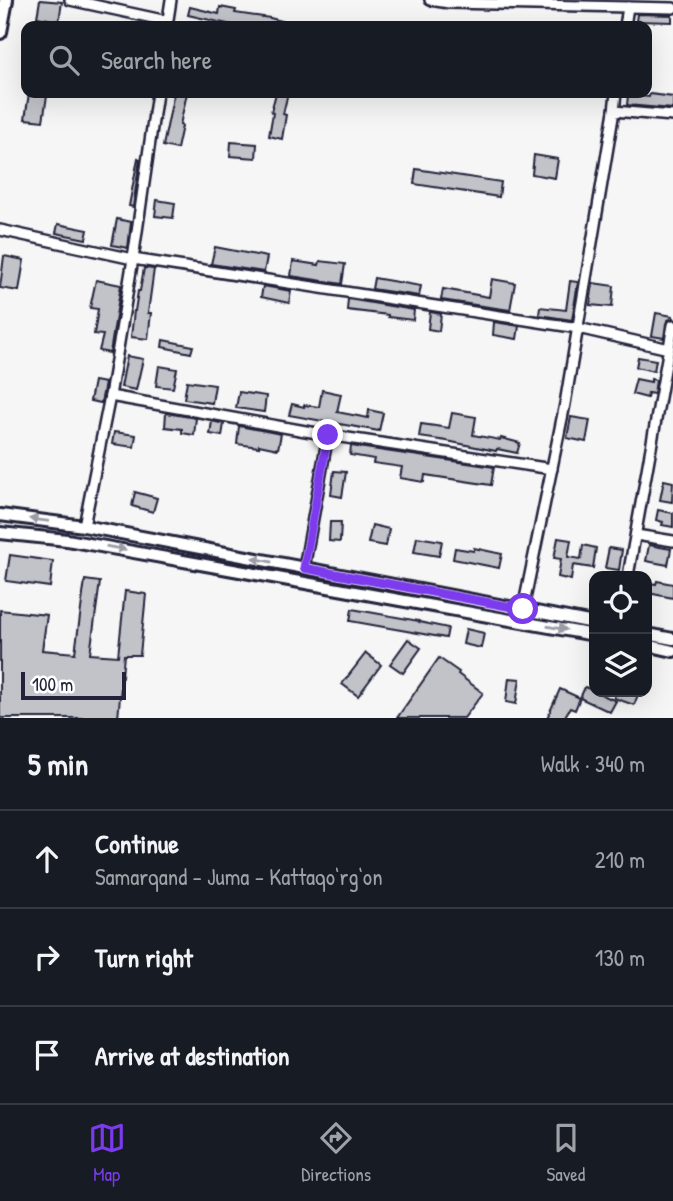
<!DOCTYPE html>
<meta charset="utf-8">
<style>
body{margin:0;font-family:"Patrick Hand",sans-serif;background:#20242c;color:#f1f3f6}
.controls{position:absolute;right:21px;bottom:21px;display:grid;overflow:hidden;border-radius:14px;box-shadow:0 7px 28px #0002}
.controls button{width:63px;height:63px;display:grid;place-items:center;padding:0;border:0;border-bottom:2px solid #363941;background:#171b24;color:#f1f3f6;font:35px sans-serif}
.scale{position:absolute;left:21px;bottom:18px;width:105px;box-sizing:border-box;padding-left:7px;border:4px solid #22223b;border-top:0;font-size:19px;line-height:24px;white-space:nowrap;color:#22223b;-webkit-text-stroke:5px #fff;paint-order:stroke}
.stop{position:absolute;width:21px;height:21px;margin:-16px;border:5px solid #7c3aed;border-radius:50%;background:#fff}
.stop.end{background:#7c3aed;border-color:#fff;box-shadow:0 2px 7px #0008}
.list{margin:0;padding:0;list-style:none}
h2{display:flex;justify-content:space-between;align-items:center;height:91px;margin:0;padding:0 28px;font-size:30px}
h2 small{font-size:23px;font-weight:400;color:#9ea1a6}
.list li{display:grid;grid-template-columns:46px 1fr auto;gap:21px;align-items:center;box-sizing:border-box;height:98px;padding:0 28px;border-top:2px solid #363941}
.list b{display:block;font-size:26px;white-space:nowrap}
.list p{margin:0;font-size:23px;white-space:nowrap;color:#9ea1a6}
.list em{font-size:23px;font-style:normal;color:#9ea1a6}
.icon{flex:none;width:38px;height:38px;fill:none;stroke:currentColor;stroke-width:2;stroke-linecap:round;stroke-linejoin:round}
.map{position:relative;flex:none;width:673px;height:718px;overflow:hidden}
.search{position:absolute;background:#171b24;box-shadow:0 7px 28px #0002;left:21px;right:21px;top:21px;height:77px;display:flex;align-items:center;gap:18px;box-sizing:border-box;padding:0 24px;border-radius:14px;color:#9ea1a6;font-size:26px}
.sheet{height:385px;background:#171b24}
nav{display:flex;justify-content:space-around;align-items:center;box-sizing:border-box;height:98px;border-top:2px solid #363941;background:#171b24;font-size:19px;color:#9ea1a6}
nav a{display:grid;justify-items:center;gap:4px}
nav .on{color:#7c3aed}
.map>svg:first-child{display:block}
.building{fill:#c2c2c9;stroke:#22223b;stroke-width:2}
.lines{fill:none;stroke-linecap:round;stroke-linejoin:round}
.minor-casing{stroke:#22223b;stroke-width:14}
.major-casing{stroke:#22223b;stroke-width:16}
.highway-casing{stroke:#22223b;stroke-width:18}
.minor{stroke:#fff;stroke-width:9}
.major{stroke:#fff;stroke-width:10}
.highway{stroke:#fff;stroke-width:12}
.oneway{fill:#9c9ca7}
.route{stroke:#7c3aed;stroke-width:9}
</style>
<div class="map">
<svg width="673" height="718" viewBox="0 0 673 718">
<rect width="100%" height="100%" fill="#f6f6f7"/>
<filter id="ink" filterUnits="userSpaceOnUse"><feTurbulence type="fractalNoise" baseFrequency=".0143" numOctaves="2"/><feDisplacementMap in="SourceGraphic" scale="14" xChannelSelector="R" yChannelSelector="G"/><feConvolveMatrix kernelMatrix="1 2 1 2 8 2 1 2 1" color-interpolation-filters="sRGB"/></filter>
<g filter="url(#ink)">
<g class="building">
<path d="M40,0L62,2L59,21L37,17Z"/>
<path d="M190,7L219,14L220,7L236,10L235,13L270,18L294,24V26L232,25L188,15Z"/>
<path d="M637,14L672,15V22L636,21Z"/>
<path d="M29,93H43V96H47L43,121L25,119Z"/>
<path d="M174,93H187L180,125L182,126L177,149L163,146Z"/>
<path d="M276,93H288L283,114L286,115L282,139L269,136L273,113L271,112Z"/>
<path d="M650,94L673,97V109L627,105L628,95L649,97Z"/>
<path d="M231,142L257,144L256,158L230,156Z"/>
<path d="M534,155L558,159L555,178L532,174Z"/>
<path d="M138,158L140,159L133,207L129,206Z"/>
<path d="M416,169L501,182L499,197L414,184Z"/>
<path d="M157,200L175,203L173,218L155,216Z"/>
<path d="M117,219L131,222L128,248L112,245Z"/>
<path d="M58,224L88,230L86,239L56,233Z"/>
<path d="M215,247L267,257L264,272L211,264Z"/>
<path d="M4,256L24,260L19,291L0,288Z"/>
<path d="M293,261L319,265L320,261L345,264L342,284L291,276Z"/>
<path d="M144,268L154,269L148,313H151L148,339L131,337L134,311H135L138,291H140Z"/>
<path d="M374,278L421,286L419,296L372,289Z"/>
<path d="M492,279L515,283L510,310L441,300L443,289L489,297Z"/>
<path d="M96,280L121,285L110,353L99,351L103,335L94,334L98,309L90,308Z"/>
<path d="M570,281L578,282L572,320L539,315L540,307L566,310Z"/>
<path d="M593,283L614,286L612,307L590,305Z"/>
<path d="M263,286L291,291L289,303L261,297Z"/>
<path d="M348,299L414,310L413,320L388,317V315L347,310Z"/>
<path d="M430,312L441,314L439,331L428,329Z"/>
<path d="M656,313L673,316V318L668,320L666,323L664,338L652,336Z"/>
<path d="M494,322L519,326L517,339L493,335Z"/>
<path d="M163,340L193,346L191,353L162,347Z"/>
<path d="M127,356L143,359L136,390L121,387Z"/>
<path d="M638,357L656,360L654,371L636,367Z"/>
<path d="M159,366L177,369L173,388L156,386Z"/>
<path d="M636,379L651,382V379L656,380L654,394L648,393L647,398L632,394Z"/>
<path d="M94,381L105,383L101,403L90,401Z"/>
<path d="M187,381L215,385L212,403L184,399Z"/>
<path d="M322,390L341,394L337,412L368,418L369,410L383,413L379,431L289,415L292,404L304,407V405L319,407Z"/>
<path d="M239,392L266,396L264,412L236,408Z"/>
<path d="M166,413L196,418L194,435L182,433V429L165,427Z"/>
<path d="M452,413L476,417L473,435L500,440L501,438L520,443L517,453L497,449L496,451L447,441L419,437L421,424L449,428Z"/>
<path d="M571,417L590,420L586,442L567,438Z"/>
<path d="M212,421L224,424L222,436L210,434Z"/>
<path d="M239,426L281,434L278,449L259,445V447L237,444Z"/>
<path d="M114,432L136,435L134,447L112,444Z"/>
<path d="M351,446L494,467L491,485L425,475L424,482L400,478L402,467L373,463L374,459L350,455Z"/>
<path d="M334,471L346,472L342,497L331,495Z"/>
<path d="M664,480L673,482L672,502L660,500Z"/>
<path d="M135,492L157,498L153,512L132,506Z"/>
<path d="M658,510L673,513V527L662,525L663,522L656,520Z"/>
<path d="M330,522H341L340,542L329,541Z"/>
<path d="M372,525L389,529L386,546L368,543Z"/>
<path d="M417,537L442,541L439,556L414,552Z"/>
<path d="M558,538L571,540L568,557L581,559L583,545L596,548L593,568L573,565L571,580L558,577L561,559L554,558Z"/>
<path d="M649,545L671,549L668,565L646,561Z"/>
<path d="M455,548L474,551V548L502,554L499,568L453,559Z"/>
<path d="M609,548L622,550L619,570L605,568Z"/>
<path d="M10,555L53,561L50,587L6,581Z"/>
<path d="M85,580L100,582L90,654L118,656L125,591L146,594L140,655H124L118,718H0V610L47,615L42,650L75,653Z"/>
<path d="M657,581L673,584V598L648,593L650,583L656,584Z"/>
<path d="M352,609L419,621V622L448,628L446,638L350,621Z"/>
<path d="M466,629L484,633L481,648L463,644Z"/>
<path d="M408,639L421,648L403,673L390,664Z"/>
<path d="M366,653L381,665L358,696L342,684Z"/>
<path d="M439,658L459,672L458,674L483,693L464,718H397Z"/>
<path d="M509,678L520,679L516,704L506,702Z"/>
<path d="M585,687L616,701L610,712L580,698Z"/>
<path d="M560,689L580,698L575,710L570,708L564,718H547Z"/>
<path d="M616,692H639L634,705L614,698Z"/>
</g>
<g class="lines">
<defs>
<g id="minor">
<path d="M70,0L167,21"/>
<path d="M430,0L449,3L673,8"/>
<path d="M167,26L171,0"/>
<path d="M625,26L628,7"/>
<path d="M614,111L616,93"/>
<path d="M0,230L133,259L578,328L669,349"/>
<path d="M110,396L328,435L552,469"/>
<path d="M84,526L110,396L133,259L157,93"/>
<path d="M636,535L673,541"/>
<path d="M304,568L328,435"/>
<path d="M628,576L673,325"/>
<path d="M523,609L565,404L614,111L673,116"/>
</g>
<g id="major">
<path d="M0,515L84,526L594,623"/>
<path d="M0,533L67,540L594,635"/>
<path d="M647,634L673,639"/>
<path d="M647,645L673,651"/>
</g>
<path id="highway" d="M0,32L6,0"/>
</defs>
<use href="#minor" class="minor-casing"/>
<use href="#major" class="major-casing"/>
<use href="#highway" class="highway-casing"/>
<use href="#minor" class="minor"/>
<use href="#major" class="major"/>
<use href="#highway" class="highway"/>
</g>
<defs><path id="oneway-solid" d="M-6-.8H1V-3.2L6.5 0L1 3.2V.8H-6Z" transform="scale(1.75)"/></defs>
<g class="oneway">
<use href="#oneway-solid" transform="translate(39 520) rotate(-173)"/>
<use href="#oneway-solid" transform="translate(116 548) rotate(10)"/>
<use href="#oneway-solid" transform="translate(262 560) rotate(-169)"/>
<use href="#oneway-solid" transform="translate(557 628) rotate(10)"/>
</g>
</g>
<g class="lines" filter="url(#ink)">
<path class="route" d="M328,435L304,568L523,609"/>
</g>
</svg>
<div class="controls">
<button><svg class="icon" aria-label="locate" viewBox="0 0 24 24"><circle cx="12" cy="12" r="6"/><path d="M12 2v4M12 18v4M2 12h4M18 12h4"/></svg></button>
<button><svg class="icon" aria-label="layers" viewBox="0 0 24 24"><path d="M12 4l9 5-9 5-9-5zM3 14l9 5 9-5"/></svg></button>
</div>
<div class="scale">100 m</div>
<div class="stop" style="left:523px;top:609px"></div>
<div class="stop end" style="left:328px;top:435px"></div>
<div class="search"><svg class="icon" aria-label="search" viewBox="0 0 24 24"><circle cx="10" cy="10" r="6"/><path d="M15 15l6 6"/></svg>Search here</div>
</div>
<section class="sheet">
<h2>5 min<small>Walk · 340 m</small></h2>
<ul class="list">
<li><svg class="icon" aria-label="ahead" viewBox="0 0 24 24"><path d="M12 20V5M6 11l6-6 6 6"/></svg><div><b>Continue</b><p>Samarqand - Juma - Kattaqo‘rg‘on</p></div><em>210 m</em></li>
<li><svg class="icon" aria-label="right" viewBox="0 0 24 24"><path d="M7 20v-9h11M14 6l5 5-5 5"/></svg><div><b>Turn right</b></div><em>130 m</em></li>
<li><svg class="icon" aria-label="arrive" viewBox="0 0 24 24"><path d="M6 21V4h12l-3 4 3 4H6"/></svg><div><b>Arrive at destination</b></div></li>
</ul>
</section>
<nav>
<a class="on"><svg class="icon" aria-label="map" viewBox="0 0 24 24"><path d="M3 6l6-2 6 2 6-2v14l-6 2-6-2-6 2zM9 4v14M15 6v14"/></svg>Map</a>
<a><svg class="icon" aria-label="directions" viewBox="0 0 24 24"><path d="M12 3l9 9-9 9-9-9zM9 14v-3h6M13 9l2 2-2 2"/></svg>Directions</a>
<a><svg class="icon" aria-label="saved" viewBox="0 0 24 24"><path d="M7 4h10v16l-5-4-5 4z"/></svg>Saved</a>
</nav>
